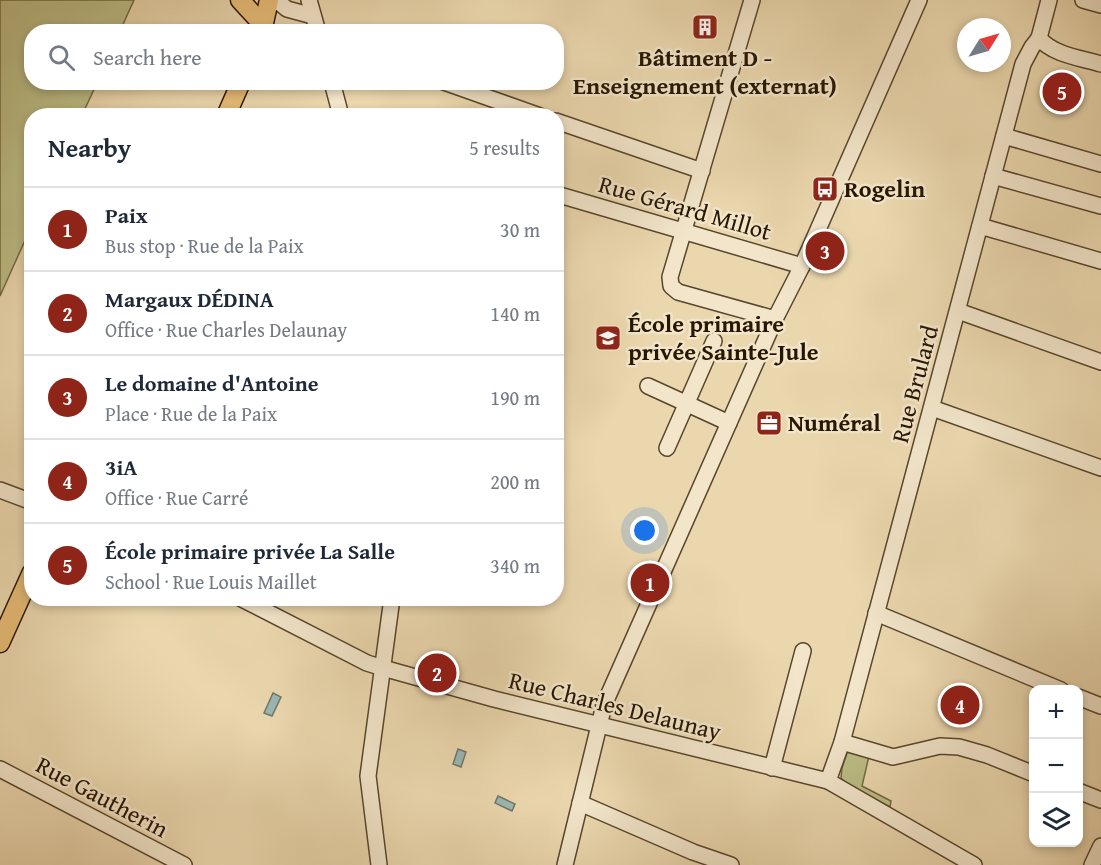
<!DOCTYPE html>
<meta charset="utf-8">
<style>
body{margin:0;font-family:"Gentium Book Plus",serif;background:#f2f2f3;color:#1f2937}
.controls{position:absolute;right:18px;bottom:18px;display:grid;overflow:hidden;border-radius:12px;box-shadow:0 3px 9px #0003}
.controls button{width:54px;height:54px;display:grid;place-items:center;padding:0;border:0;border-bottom:2px solid #e0e1e3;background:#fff;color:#1f2937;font:30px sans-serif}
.compass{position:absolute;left:957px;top:18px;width:54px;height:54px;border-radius:50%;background:#fff;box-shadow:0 3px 9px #0003;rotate:53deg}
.you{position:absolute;left:645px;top:531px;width:21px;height:21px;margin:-15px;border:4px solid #fff;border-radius:50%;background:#1a73e8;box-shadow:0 0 0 9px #1a73e833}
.badge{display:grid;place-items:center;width:39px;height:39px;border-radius:50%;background:#8f2418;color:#fff;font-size:20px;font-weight:700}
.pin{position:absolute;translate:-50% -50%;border:3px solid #fff;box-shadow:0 2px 6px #0006}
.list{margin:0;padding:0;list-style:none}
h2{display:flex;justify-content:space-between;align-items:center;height:78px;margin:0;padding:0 24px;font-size:26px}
h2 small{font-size:20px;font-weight:400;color:#747a83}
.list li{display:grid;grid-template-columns:39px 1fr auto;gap:18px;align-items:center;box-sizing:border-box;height:84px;padding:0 24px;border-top:2px solid #e0e1e3}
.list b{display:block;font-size:22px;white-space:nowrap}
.list p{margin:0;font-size:20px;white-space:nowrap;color:#747a83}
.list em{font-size:20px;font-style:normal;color:#747a83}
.icon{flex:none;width:33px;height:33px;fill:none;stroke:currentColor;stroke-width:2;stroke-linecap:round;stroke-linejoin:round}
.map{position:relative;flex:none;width:1101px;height:865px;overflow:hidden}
.search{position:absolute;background:#fff;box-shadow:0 3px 9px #0003;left:24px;top:24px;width:540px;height:66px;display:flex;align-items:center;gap:15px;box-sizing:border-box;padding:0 21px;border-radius:24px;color:#747a83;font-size:22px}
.panel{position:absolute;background:#fff;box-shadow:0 3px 9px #0003;left:24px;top:108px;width:540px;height:498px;border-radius:24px}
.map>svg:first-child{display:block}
.green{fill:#bcbd86;stroke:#726a43;stroke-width:1.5}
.water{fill:#9bb8b3;stroke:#6d776b;stroke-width:1.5}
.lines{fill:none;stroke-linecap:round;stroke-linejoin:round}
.minor-casing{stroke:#58462c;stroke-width:18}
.major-casing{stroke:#271600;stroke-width:21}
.minor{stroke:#f2e5ca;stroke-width:15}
.major{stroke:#e6bc77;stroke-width:18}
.labels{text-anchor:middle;stroke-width:5;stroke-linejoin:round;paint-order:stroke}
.poi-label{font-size:24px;font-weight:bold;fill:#271600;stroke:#f2e5ca;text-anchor:start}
.street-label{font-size:24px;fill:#271600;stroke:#f2e5ca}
</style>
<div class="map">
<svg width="1101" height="865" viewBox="0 0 1101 865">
<rect width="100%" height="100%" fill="#ebd7ae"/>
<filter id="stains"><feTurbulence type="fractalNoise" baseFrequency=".00333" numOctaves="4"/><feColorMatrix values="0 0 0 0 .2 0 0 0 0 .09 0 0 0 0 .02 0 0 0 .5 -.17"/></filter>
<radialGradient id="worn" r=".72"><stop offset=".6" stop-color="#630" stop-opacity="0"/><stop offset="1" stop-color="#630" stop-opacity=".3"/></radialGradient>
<g class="green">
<path d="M0,0H134L120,31L32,32V82L97,83L82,115L32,116L31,227L0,296Z"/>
<path d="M850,751L869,756L862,786L891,801L890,807L847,784L841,778L842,768L847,753Z"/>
</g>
<g class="water">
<path d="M273,693L281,697L272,716L264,713Z"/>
<path d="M458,749L466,752L461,767L453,764Z"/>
<path d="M498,796L515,804L512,811L495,803Z"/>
</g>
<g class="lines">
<defs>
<g id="minor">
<path d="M276,0L287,9L313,16"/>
<path d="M309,0L318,32"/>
<path d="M752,0L670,277L671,286L678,292L775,319"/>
<path d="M1083,0L1101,5"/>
<path d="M1039,38C1053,55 1081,58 1101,64"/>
<path d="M332,82L341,116"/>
<path d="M444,82L540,116"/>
<path d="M556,121L702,171"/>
<path d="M1004,136L1101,164"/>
<path d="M993,176L1101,206"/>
<path d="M556,194L802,266"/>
<path d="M980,226L1101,261"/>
<path d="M958,311L1101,362"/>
<path d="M648,386L729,423"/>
<path d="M932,408L1101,468"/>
<path d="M667,448L714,341"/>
<path d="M0,490L32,502"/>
<path d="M240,598L367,663L383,668L494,699L828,781L974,865"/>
<path d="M876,613L1061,690"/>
<path d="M1078,697L1101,706"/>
<path d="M842,742L893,757L940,746L959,747L987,755L1034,774"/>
<path d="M772,768L803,651"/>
<path d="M0,769L184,865"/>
<path d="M828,781L842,742L1023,64L1032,47L1039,38L1049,0"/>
<path d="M1078,791L1101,800"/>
<path d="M580,803L693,852L731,865"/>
<path d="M379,865L368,776L392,598"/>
<path d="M565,865L604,705L775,319L802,266L919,0"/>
<path d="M1092,865L1101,846"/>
</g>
<g id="major">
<path d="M240,0L264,26"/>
<path d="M262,32L269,0"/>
<path d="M226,116L241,82"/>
<path d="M0,643L32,572"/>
</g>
</defs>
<use href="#minor" class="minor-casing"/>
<use href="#major" class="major-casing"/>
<use href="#minor" class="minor"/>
<use href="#major" class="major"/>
</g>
<defs>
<symbol id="building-square" viewBox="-11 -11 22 22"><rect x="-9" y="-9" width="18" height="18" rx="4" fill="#8f2418" stroke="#f2e5ca"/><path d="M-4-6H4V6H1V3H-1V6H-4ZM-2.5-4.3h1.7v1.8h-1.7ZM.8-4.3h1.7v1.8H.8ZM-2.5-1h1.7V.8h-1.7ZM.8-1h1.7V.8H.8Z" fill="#fff"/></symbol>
<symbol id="bus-square" viewBox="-11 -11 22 22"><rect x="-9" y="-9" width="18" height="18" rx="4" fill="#8f2418" stroke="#f2e5ca"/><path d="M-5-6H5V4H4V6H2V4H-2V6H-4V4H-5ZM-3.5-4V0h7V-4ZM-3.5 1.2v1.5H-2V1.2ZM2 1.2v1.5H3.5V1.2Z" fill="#fff"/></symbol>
<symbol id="school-square" viewBox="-11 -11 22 22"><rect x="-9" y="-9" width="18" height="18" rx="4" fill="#8f2418" stroke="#f2e5ca"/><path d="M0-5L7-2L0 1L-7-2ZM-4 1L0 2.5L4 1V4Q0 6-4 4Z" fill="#fff"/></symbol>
<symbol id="office-square" viewBox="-11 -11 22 22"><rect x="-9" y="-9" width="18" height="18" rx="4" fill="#8f2418" stroke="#f2e5ca"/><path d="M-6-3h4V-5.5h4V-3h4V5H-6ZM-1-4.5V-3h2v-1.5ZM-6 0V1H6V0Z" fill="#fff"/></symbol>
</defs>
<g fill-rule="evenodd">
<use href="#building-square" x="690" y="12" width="30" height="30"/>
<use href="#bus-square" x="810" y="174" width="30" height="30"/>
<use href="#school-square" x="593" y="323" width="30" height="30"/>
<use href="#office-square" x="754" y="408" width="30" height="30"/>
</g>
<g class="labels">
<g class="poi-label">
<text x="705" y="66" text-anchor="middle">Bâtiment D -<tspan x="705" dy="28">Enseignement (externat)</tspan></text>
<text x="844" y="197">Rogelin</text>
<text x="628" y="332">École primaire<tspan x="628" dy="28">privée Sainte-Jule</tspan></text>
<text x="788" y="431">Numéral</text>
</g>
<g class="street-label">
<text transform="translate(685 208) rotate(16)" y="8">Rue Gérard Millot</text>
<text transform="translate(915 384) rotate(-75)" y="8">Rue Brulard</text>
<text transform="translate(615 706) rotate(14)" y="8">Rue Charles Delaunay</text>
<text transform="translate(102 797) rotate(28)" y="8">Rue Gautherin</text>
</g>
</g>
<rect width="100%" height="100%" filter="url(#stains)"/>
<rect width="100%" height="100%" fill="url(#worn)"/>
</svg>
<div class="controls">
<button>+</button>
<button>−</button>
<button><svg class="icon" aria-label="layers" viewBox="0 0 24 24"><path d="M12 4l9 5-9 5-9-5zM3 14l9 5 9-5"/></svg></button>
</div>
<svg class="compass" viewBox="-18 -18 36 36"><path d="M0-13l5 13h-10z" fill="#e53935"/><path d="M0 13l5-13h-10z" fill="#747a83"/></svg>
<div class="you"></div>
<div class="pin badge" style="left:650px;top:583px">1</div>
<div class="pin badge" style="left:437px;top:673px">2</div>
<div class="pin badge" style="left:825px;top:251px">3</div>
<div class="pin badge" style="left:960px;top:705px">4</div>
<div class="pin badge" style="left:1062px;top:92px">5</div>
<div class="search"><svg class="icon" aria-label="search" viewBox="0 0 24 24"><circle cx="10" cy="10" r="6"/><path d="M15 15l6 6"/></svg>Search here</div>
<section class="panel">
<h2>Nearby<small>5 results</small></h2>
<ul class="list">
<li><span class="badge">1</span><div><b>Paix</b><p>Bus stop · Rue de la Paix</p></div><em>30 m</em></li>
<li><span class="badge">2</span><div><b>Margaux DÉDINA</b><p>Office · Rue Charles Delaunay</p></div><em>140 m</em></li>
<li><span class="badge">3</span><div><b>Le domaine d'Antoine</b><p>Place · Rue de la Paix</p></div><em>190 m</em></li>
<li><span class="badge">4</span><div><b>3iA</b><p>Office · Rue Carré</p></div><em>200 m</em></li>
<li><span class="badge">5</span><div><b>École primaire privée La Salle</b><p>School · Rue Louis Maillet</p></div><em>340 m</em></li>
</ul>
</section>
</div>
